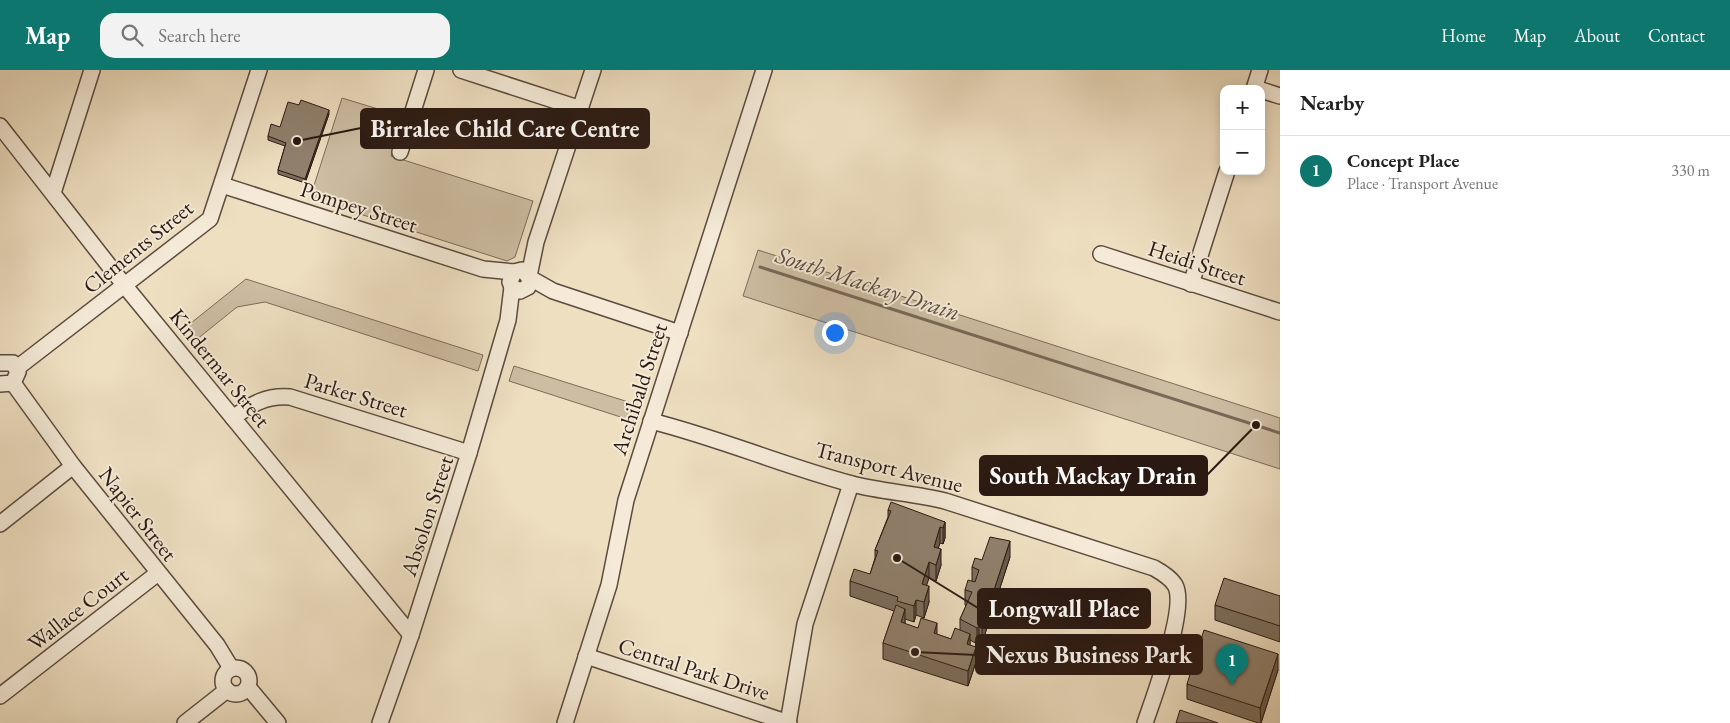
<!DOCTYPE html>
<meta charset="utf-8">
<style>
body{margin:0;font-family:"EB Garamond",serif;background:#f2f2f2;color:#222}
.controls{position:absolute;right:15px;top:15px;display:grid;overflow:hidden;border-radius:10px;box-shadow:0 2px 12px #0003}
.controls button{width:45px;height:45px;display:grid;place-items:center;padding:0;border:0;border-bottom:1px solid #e0e0e0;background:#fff;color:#222;font:25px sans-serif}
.you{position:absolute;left:834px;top:262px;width:18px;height:18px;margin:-12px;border:4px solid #fff;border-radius:50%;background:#1a73e8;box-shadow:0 0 0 8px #1a73e833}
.badge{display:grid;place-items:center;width:32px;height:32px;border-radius:50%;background:#0f766e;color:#fff;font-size:16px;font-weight:700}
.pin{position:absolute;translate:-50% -41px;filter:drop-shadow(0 1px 2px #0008)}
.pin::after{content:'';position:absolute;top:26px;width:18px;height:15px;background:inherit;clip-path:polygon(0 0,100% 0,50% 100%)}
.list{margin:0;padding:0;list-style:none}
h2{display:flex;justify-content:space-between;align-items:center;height:65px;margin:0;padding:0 20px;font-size:21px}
h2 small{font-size:16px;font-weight:400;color:#767676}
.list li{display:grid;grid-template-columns:32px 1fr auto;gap:15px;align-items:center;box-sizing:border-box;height:70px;padding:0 20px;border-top:1px solid #e0e0e0}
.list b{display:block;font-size:19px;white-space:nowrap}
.list p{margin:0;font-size:16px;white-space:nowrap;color:#767676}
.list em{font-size:16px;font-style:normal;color:#767676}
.icon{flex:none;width:28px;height:28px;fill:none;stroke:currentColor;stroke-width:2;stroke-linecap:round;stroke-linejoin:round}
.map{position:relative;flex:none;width:1280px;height:653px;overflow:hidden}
header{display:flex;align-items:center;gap:30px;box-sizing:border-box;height:70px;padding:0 25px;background:#0f766e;color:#fff}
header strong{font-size:24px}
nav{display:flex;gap:28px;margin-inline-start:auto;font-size:18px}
.search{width:350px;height:45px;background:#f2f2f2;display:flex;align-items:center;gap:12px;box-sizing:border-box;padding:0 18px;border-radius:15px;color:#767676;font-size:19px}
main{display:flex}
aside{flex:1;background:#fff}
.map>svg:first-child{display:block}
.green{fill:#cdbda3;stroke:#7c6b5a}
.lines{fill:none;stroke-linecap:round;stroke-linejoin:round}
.stream{stroke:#776858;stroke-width:3}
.minor-casing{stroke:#5b4a3e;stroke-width:18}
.minor{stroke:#f4ead7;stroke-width:15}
.wall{fill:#7c6e5e;stroke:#2a1912}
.shaded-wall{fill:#655a4c;stroke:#2a1912}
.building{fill:#90806d;stroke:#2a1912}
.labels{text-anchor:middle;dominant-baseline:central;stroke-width:4;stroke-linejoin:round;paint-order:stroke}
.street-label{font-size:22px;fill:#2a1912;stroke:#f4ead7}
.water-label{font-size:24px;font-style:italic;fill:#5e4d40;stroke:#f4ead7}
.leader{fill:none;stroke:#2a1912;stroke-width:2}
.callout-dot{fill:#2a1912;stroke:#f4ead7;stroke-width:2}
.callout{fill:#2a1912;stroke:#2a1912;stroke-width:2}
.callout-label{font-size:24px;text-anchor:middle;font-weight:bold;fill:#fff}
</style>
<header>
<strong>Map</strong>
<div class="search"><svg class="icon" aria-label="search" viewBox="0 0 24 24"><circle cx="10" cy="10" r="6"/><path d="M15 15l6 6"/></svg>Search here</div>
<nav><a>Home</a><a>Map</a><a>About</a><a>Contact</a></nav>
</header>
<main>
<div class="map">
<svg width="1280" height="653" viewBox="0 0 1280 653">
<rect width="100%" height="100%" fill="#eedfc1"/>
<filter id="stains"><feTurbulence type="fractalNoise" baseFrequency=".004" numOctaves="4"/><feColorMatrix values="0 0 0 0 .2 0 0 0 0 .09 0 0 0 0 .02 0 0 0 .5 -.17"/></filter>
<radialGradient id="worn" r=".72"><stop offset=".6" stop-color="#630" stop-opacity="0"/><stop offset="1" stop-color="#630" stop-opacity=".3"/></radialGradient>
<g class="green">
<polygon points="342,28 378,39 371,60 393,67 396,71 391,86 533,131 515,187 507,191 310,128"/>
<polygon points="758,180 1280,348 1280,399 743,226"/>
<polygon points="246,209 483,285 478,301 265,232 237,237 196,270 186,257"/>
<polygon points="514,296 638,335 633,351 509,311"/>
</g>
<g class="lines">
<polyline class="stream" points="760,197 1280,363"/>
<g class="minor-casing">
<g id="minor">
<polyline points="461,0 581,39"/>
<polyline points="1254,19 1260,0"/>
<polyline points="1261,20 1280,26"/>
<polyline points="376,52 406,61"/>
<polyline points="0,56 125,216 411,565"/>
<polyline points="400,82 426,0"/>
<polyline points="222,115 483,199 514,202"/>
<polyline points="53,123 92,0"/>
<polyline points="1101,184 1280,242"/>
<polyline points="529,206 536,172 593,0"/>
<polyline points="530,208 528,217 520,221 512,217 510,212 514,202 522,200 530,208 553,221 680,263"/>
<polyline points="1191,214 1227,101"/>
<polyline points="0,293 13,293 18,302 13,313 0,314"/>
<polyline points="17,298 210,149 259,0"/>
<polyline points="13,313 73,396 217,575 231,598"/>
<path d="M233 348C251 334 267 325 290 327L469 383"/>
<path d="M651 351C719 368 784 396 852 414 882 422 914 423 945 431L1154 498C1161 502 1170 507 1175 515 1188 537 1154 626 1145 653"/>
<polyline points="0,454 73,396"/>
<polyline points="586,586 789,653"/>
<circle cx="236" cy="611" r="13"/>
<polyline points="248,617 278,653"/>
<polyline points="0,626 158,503"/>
<polyline points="185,653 227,620"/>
<polyline points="380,653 411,565 469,383 508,250 512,217"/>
<polyline points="565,653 609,515 626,430 764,0"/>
<polyline points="788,653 805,554 851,414"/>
</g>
</g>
<use href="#minor" class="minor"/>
</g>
<g class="wall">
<polygon points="329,44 305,113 278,104 278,100 285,76 268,70 268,66"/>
<polygon points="888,440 945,452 945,468 943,474 940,473 938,478 941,495 936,511 929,508 926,515 929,532 924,548 916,545 914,552 905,549 905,554 951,569 960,560 960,549 966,536 965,535 965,520 972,511 972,497 982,490 1010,487 982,573 979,571 977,574 970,570 970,575 976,592 968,616 883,589 883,573 894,541 850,526 850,511 870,504 875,488 875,480 888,447"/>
<polygon points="1280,526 1280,572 1215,550 1215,535"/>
<polygon points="1278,600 1261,653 1258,653 1187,629 1187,614"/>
</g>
<g class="shaded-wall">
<polygon points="329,40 329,44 305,113 305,109"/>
<polygon points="945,452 945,468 943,474 943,458"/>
<polygon points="940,457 940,473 934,492 934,477"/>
<polygon points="1010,471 1010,487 982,573 982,557"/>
<polygon points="941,479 941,495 936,511 936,495"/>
<polygon points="929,492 929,508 922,530 922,514"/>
<polygon points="929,516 929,532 924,548 924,532"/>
<polygon points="916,530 916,545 914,552 914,536"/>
<polygon points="905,539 905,554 901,552"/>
<polygon points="937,553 937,568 934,563"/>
<polygon points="979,556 979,571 977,574 977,558"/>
<polygon points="970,564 970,579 967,574"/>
<polygon points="976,577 976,592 968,616 968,601"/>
<polygon points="1278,584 1278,600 1261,653 1260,638"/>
</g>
<g class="building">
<polygon points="301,30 329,40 305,109 278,100 286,73 268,66 271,54 280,57 288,32 299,35"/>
<polygon points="891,432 945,452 943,458 940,457 934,477 941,479 936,495 929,492 922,514 929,516 924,532 916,530 914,536 897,531 898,527 850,511 854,499 870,504 878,481 875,480 891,441 888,440"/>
<polygon points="990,467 1010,471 982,557 979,556 977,558 960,549 972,522 965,520 968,510 975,512 979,500 972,497 975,488 982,490"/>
<polygon points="1224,508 1280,526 1280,556 1215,535"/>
<polygon points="896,535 905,539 901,552 918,558 921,548 937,553 934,563 951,569 955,558 970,564 967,574 976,577 968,601 883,573"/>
<polygon points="1204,560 1278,584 1260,638 1187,614"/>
<polygon points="1180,640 1218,653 1176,653"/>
</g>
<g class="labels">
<g class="street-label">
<text transform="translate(359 137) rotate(18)">Pompey Street</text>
<text transform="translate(138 177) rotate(-39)">Clements Street</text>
<text transform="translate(1197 193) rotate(18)">Heidi Street</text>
<text transform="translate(220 298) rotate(51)">Kindermar Street</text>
<text transform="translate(639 319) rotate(-72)">Archibald Street</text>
<text transform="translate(356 325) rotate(17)">Parker Street</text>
<text transform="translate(889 397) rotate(14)">Transport Avenue</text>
<text transform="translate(138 444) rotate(52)">Napier Street</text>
<text transform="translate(427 446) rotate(-72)">Absolon Street</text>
<text transform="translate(78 539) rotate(-38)">Wallace Court</text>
<text transform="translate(694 599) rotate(18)">Central Park Drive</text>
</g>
<g class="water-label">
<text transform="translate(868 213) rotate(18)">South Mackay Drain</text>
</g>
</g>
<path class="leader" d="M297 71L361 58M1256 355L1207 405M897 488L978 538M915 582L976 585"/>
<g class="callout-dot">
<circle cx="297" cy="71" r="5"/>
<circle cx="1256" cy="355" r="5"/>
<circle cx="897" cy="488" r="5"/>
<circle cx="915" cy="582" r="5"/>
</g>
<g class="callout">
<rect x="361" y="39" width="288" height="39" rx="5"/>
<rect x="980" y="386" width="227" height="39" rx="5"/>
<rect x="978" y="519" width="172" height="39" rx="5"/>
<rect x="976" y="565" width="226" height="39" rx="5"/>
</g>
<g class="callout-label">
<text x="505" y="67">Birralee Child Care Centre</text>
<text x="1093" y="414">South Mackay Drain</text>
<text x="1064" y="547">Longwall Place</text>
<text x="1089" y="593">Nexus Business Park</text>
</g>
<rect width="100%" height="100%" filter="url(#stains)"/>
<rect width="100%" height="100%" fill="url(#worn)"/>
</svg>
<div class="controls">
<button>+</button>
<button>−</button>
</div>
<div class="you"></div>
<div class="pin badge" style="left:1232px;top:615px">1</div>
</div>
<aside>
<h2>Nearby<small></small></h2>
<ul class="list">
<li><span class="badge">1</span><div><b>Concept Place</b><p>Place · Transport Avenue</p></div><em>330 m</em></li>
</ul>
</aside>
</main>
